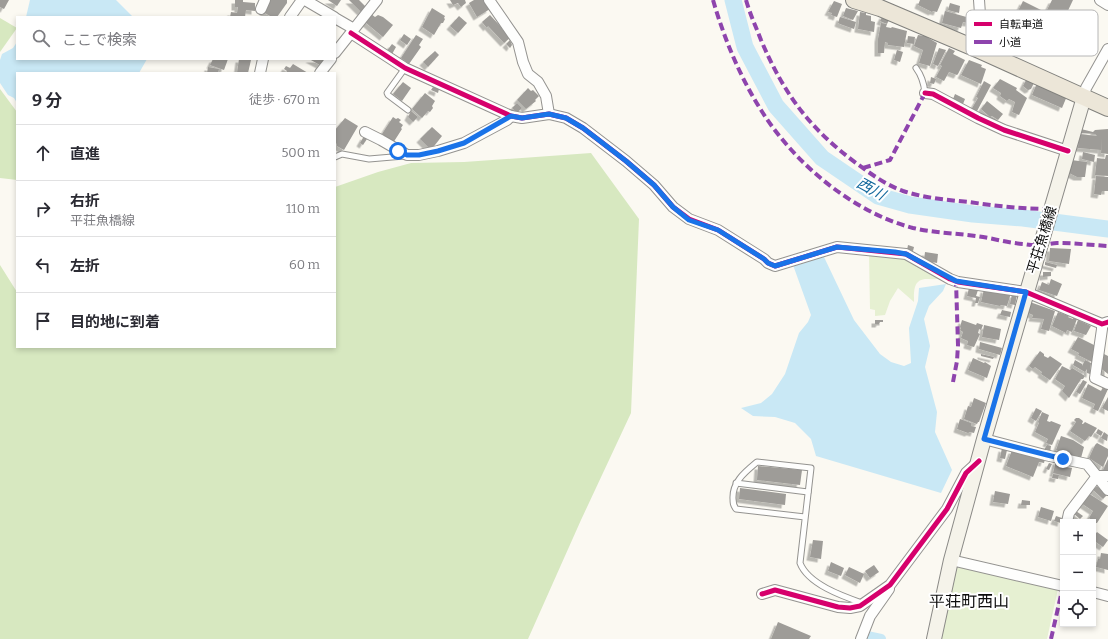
<!DOCTYPE html>
<html lang="ja">
<meta charset="utf-8">
<style>
body{margin:0;font-family:Bitter,"Noto Sans JP",serif;background:#f7f7f7;color:#2b2b33}
.controls{position:absolute;right:12px;bottom:12px;display:grid;overflow:hidden;border-radius:0px;box-shadow:0 2px 6px #0003}
.controls button{width:36px;height:36px;display:grid;place-items:center;padding:0;border:0;border-bottom:1px solid #e1e1e2;background:#fff;color:#2b2b33;font:20px sans-serif}
.stop{position:absolute;width:12px;height:12px;margin:-9px;border:3px solid #1a73e8;border-radius:50%;background:#fff}
.stop.end{background:#1a73e8;border-color:#fff;box-shadow:0 1px 4px #0008}
.list{margin:0;padding:0;list-style:none}
h2{display:flex;justify-content:space-between;align-items:center;height:52px;margin:0;padding:0 16px;font-size:17px}
h2 small{font-size:13px;font-weight:400;color:#7c7c81}
.list li{display:grid;grid-template-columns:26px 1fr auto;gap:12px;align-items:center;box-sizing:border-box;height:56px;padding:0 16px;border-top:1px solid #e1e1e2}
.list b{display:block;font-size:15px;white-space:nowrap}
.list p{margin:0;font-size:13px;white-space:nowrap;color:#7c7c81}
.list em{font-size:13px;font-style:normal;color:#7c7c81}
.icon{flex:none;width:22px;height:22px;fill:none;stroke:currentColor;stroke-width:2;stroke-linecap:round;stroke-linejoin:round}
.map{position:relative;flex:none;width:1108px;height:639px;overflow:hidden}
.search{position:absolute;background:#fff;box-shadow:0 2px 6px #0003;left:16px;top:16px;width:320px;height:44px;display:flex;align-items:center;gap:10px;box-sizing:border-box;padding:0 14px;border-radius:0px;color:#7c7c81;font-size:15px}
.panel{position:absolute;background:#fff;box-shadow:0 2px 6px #0003;left:16px;top:72px;width:320px;height:276px;border-radius:0px}
.map>svg:first-child{display:block}
.green{fill:#e6f0d2}
.forest{fill:#d7e8c0}
.water{fill:#c9e8f5}
.lines{fill:none;stroke-linecap:round;stroke-linejoin:round}
.canal{stroke:#c9e8f5;stroke-width:10}
.river{stroke:#c9e8f5;stroke-width:17}
.building{fill:#9e9c98;filter:url(#shadow)}
.service-casing{stroke:#949390;stroke-width:7}
.minor-casing{stroke:#949390;stroke-width:12}
.secondary-casing{stroke:#8b8a87;stroke-width:16}
.primary-casing{stroke:#81817d;stroke-width:18}
.service{stroke:#fefefd;stroke-width:5}
.minor{stroke:#fefefd;stroke-width:10}
.secondary{stroke:#f5f3ea;stroke-width:14}
.primary{stroke:#ece6d8;stroke-width:16}
.quiet{stroke:#8e44ad;stroke-width:4;stroke-dasharray:8 4;stroke-linecap:butt}
.cycleway-casing{stroke:#fff;stroke-width:8}
.cycleway{stroke:#d6006c;stroke-width:5}
.route{stroke:#1a73e8;stroke-width:5}
.labels{text-anchor:middle;dominant-baseline:central;stroke-width:4;stroke-linejoin:round;paint-order:stroke}
.street-label{font-size:14px;fill:#0d0d0d;stroke:#fff}
.water-label{font-size:15px;font-style:italic;fill:#176b9e;stroke:#fff}
.quarter-label{font-size:16px;fill:#0d0d0d;stroke:#fff}
.key{fill:#fff;stroke:#b6b6b6;stroke-width:1}
.key-label{font-size:11px;fill:#0d0d0d}
</style>
<div class="map">
<svg width="1108" height="639" viewBox="0 0 1108 639">
<defs>
<filter id="shadow"><feDropShadow dx="-3.5" dy="3.5" stdDeviation="0" flood-color="#0004"/></filter>
</defs>
<rect width="100%" height="100%" fill="#fbf9f2"/>
<g class="green">
<path d="M869 253 900 257 940 278C935 280 933 279 927 279 913 279 914 291 914 302L898 288 890 301 885 315 875 316V310L870 309Z"/>
<polygon points="954,565 1058,589 1047,639 939,639"/>
</g>
<g class="forest">
<polygon points="0,18 17,28 0,52"/>
<polygon points="0,89 17,112 17,180 0,178"/>
<polygon points="591,153 639,219 631,413 581,520 528,639 0,639 0,265 17,292 17,347 335,347 335,187 378,172 411,163 464,162"/>
</g>
<g class="water">
<polygon points="30,0 116,0 133,17 26,17"/>
<polygon points="17,42 17,59 147,59 139,73 17,73 17,103 14,98 8,95 0,83 0,60 2,54 13,48"/>
<polygon points="824,257 854,320 880,354 891,362 904,366 911,363 909,328 918,301 919,288 946,284 943,291 929,306 924,319 930,346 925,367 937,412 935,432 952,470 941,493 816,456 811,439 795,423 775,417 753,416 741,408 761,403 772,394 785,374 799,333 808,322 811,315 793,265"/>
</g>
<g class="lines">
<polyline class="canal" points="865,639 867,636 881,639"/>
<polyline class="river" points="733,0 745,47 776,106 822,158 878,196 910,205 973,214 1023,218 1108,229"/>
</g>
<g class="building">
<polygon points="0,0 9,0 4,9 0,7"/>
<polygon points="235,0 243,0 243,2 255,3 255,11 246,10 245,17 230,17 231,12 237,13 238,7 235,7"/>
<polygon points="270,0 287,0 287,3 277,17 272,17 263,12"/>
<polygon points="328,0 341,0 337,6"/>
<polygon points="349,0 359,0 366,7 361,12"/>
<polygon points="450,0 465,0 466,3 461,7 458,3 453,5"/>
<polygon points="474,0 484,0 490,9 477,17 469,3"/>
<polygon points="920,0 942,0 937,12 933,11 932,12 918,5"/>
<polygon points="1052,0 1073,0 1064,19 1047,10"/>
<polygon points="834,1 842,4 837,17 831,15 832,13 828,12"/>
<polygon points="1023,1 1043,11 1039,21 1018,11"/>
<polygon points="950,3 960,6 959,13 948,10"/>
<polygon points="432,8 445,16 444,18 445,19 443,23 441,23 434,35 422,27"/>
<polygon points="846,8 858,11 853,20 843,16"/>
<polygon points="945,11 970,18 969,23 963,22 961,28 942,23"/>
<polygon points="860,12 866,13 866,15 871,16 871,21 875,22 874,32 858,29"/>
<polygon points="371,14 375,17 378,15 383,17 393,25 383,37 365,22"/>
<polygon points="490,15 503,29 502,29 510,38 504,43 488,26 487,28 482,22"/>
<polygon points="883,15 890,18 887,24 880,21"/>
<polygon points="459,16 467,23 458,33 450,26"/>
<polygon points="840,17 856,22 854,29 840,24 838,23"/>
<polygon points="881,23 887,24 886,27 891,28 892,27 907,31 904,47 888,45 888,43 885,42 884,53 878,53 878,39"/>
<polygon points="404,34 411,39 407,45 400,40"/>
<polygon points="416,35 423,39 419,45 421,47 409,64 401,58"/>
<polygon points="918,35 925,36 937,43 930,66 919,63 923,50 914,46"/>
<polygon points="908,36 915,37 914,44 907,43"/>
<polygon points="510,40 512,45 510,48 506,44"/>
<polygon points="392,44 396,47 391,56 386,52"/>
<polygon points="939,48 946,50 938,66 933,64"/>
<polygon points="949,48 955,51 953,54 965,60 958,74 957,75 949,72 944,81 936,77 942,66 940,65"/>
<polygon points="897,50 903,52 900,62 894,60"/>
<polygon points="435,51 439,55 428,67 423,62"/>
<polygon points="213,59 228,59 224,70 210,65"/>
<polygon points="239,59 251,60 248,73 237,73"/>
<polygon points="309,59 325,59 320,65"/>
<polygon points="969,60 982,65 981,67 986,69 981,84 961,75"/>
<polygon points="293,64 308,73 286,73 287,71 284,69 286,66 290,68"/>
<polygon points="208,67 219,69 218,73 207,73"/>
<polygon points="931,77 936,79 934,84 930,83"/>
<polygon points="1027,78 1035,81 1031,89 1028,90 1023,86"/>
<polygon points="1000,79 1017,88 1016,90 1027,98 1019,115 1012,112 1015,102 1009,99 1007,101 1000,96 1001,93 993,88"/>
<polygon points="984,81 991,85 976,113 971,110 978,98 976,97"/>
<polygon points="403,82 411,88 402,101 393,94"/>
<polygon points="1037,83 1067,96 1062,108 1032,95"/>
<polygon points="433,87 439,89 438,93 431,90"/>
<polygon points="528,88 531,91 533,90 539,96 535,100 536,101 526,109 517,100"/>
<polygon points="425,93 435,101 432,106 433,108 430,112 428,111 422,118 412,109"/>
<polygon points="955,94 965,99 963,104 953,99"/>
<polygon points="987,101 1003,114 998,120 992,116 990,117 981,109"/>
<polygon points="517,103 522,108 517,113 512,108"/>
<polygon points="411,111 418,117 413,122 408,117"/>
<polygon points="393,117 396,119 398,118 401,120 399,122 403,125 401,128 402,129 393,143 385,138 386,137 382,134"/>
<polygon points="345,118 358,126 344,150 337,146 337,144 335,143 335,130"/>
<polygon points="432,127 442,136 431,150 420,139"/>
<polygon points="1081,129 1093,132 1095,130 1108,129 1108,154 1101,153 1102,138 1101,150 1078,148 1079,134 1097,136 1095,134 1079,133"/>
<polygon points="364,136 367,139 363,145 360,143"/>
<polygon points="1083,152 1095,155 1094,162 1082,159"/>
<polygon points="1106,155 1108,155 1108,176 1095,175 1097,158 1105,159"/>
<polygon points="1071,160 1087,162 1085,177 1077,177 1069,173"/>
<polygon points="1096,176 1108,177 1108,191 1102,191 1101,195 1094,194"/>
<polygon points="908,245 914,247 913,251 907,250"/>
<polygon points="1050,248 1071,249 1069,264 1049,261"/>
<polygon points="925,252 938,254 937,263 927,261 924,260"/>
<polygon points="1045,262 1057,265 1056,268 1045,265"/>
<polygon points="1043,272 1051,272 1051,276 1043,277"/>
<polygon points="1051,279 1062,284 1057,296 1039,290 1042,282 1049,285"/>
<polygon points="969,288 978,290 976,296 980,297 978,303 975,303 976,298 967,296"/>
<polygon points="984,289 997,292 999,294 1000,291 1011,293 1007,306 1001,305 1000,306 981,302"/>
<polygon points="1012,294 1017,295 1015,305 1010,304"/>
<polygon points="1030,302 1055,311 1049,331 1041,329 1044,319 1032,318 1033,315 1026,312"/>
<polygon points="1002,310 1011,312 1010,317 1000,315"/>
<polygon points="1058,312 1069,316 1068,317 1073,319 1073,318 1077,319 1072,332 1067,330 1066,333 1052,326"/>
<polygon points="875,320 883,320 883,322 880,322 879,324 875,324"/>
<polygon points="962,320 976,325 977,323 983,325 981,330 979,329 978,333 980,334 974,347 967,345 968,341 961,338 963,332 960,330 961,328 960,327"/>
<polygon points="1078,320 1091,326 1086,335 1074,331"/>
<polygon points="984,325 1001,329 999,340 982,337"/>
<polygon points="1078,337 1096,346 1092,362 1078,355 1079,353 1071,349"/>
<polygon points="980,342 1002,348 1000,355 979,349"/>
<polygon points="1040,351 1044,354 1044,356 1048,358 1050,356 1062,364 1050,380 1041,374 1042,372 1035,367 1033,369 1029,366"/>
<polygon points="1102,353 1108,356 1108,374 1099,367"/>
<polygon points="981,354 994,357 993,359 981,356"/>
<polygon points="973,358 984,363 985,362 991,366 987,378 968,370"/>
<polygon points="1075,360 1082,364 1082,366 1085,360 1091,363 1090,374 1087,373 1087,369 1085,372 1073,365"/>
<polygon points="1062,366 1070,370 1072,368 1085,376 1083,379 1081,379 1069,398 1062,391 1065,386 1055,379"/>
<polygon points="1083,380 1087,382 1080,394 1076,392"/>
<polygon points="1088,384 1101,391 1103,387 1108,389 1098,411 1093,409 1095,404 1082,398"/>
<polygon points="1108,397 1108,411 1102,408"/>
<polygon points="974,398 986,403 979,422 978,422 977,424 964,419 968,406 971,407"/>
<polygon points="1036,408 1042,411 1036,421 1031,418"/>
<polygon points="1042,412 1049,415 1047,421 1050,422 1051,421 1061,425 1052,445 1046,443 1048,439 1035,432 1039,423 1038,422"/>
<polygon points="1076,418 1079,418 1083,421 1082,424 1083,424 1085,422 1097,428 1091,437 1089,436 1085,441 1070,431 1076,422 1074,420"/>
<polygon points="960,419 971,423 971,426 976,427 974,433 970,432 968,433 957,429"/>
<polygon points="1098,429 1103,432 1101,436 1096,433"/>
<polygon points="1104,432 1108,435 1107,441 1101,438"/>
<polygon points="1061,436 1073,440 1084,447 1081,458 1079,457 1078,459 1056,450"/>
<polygon points="1097,443 1108,449 1108,456 1103,467 1089,458 1095,445"/>
<polygon points="1047,445 1051,446 1050,453 1044,450"/>
<polygon points="1002,448 1007,450 1005,459 1000,458"/>
<polygon points="1012,450 1045,459 1044,463 1039,462 1033,477 1006,466"/>
<polygon points="1108,459 1108,473 1103,470"/>
<polygon points="1056,461 1067,464 1066,467 1072,468 1070,477 1053,473"/>
<polygon points="1049,463 1052,464 1049,470 1046,469"/>
<polygon points="758,466 802,470 800,485 757,480"/>
<polygon points="1053,474 1059,475 1058,479 1052,478"/>
<polygon points="1097,486 1107,495 1103,499 1093,490"/>
<polygon points="740,488 786,494 785,505 739,499"/>
<polygon points="995,491 1010,494 1008,504 993,502"/>
<polygon points="1088,493 1108,506 1097,523 1095,523 1089,518 1093,511 1081,503"/>
<polygon points="1022,500 1030,501 1030,505 1021,505"/>
<polygon points="1041,507 1054,511 1051,521 1038,517"/>
<polygon points="1076,511 1083,516 1080,519 1074,514"/>
<polygon points="1056,516 1062,518 1061,523 1054,521"/>
<polygon points="1097,532 1108,540 1103,547 1093,540 1093,537"/>
<polygon points="813,540 823,541 821,559 810,557"/>
<polygon points="1101,553 1108,554 1108,570 1096,567 1098,559 1100,559"/>
<polygon points="831,562 844,568 841,576 828,571"/>
<polygon points="874,565 879,572 870,578 865,571"/>
<polygon points="849,567 864,574 860,583 845,575"/>
<polygon points="778,622 811,636 809,639 771,639"/>
</g>
<g class="lines">
<g class="service-casing">
<g id="service">
<polyline points="405,68 387,93 388,95 408,110"/>
<path d="M916 68C922 76 924 83 925 93"/>
<polyline points="335,157 342,154 369,159 404,156"/>
<polyline points="736,483 808,492"/>
<path d="M805 517 736 509C733 505 733 503 733 499 732 482 745 472 757 462L811 468 800 563C808 584 842 596 862 603"/>
</g>
</g>
<g class="minor-casing">
<g id="minor">
<polyline points="305,0 334,17"/>
<polyline points="489,0 518,42 523,62 528,74 538,82 546,96 549,114"/>
<polyline points="979,0 982,42 979,50"/>
<polyline points="1100,0 1108,5"/>
<polyline points="261,9 265,0"/>
<polyline points="290,17 302,0"/>
<polyline points="335,18 354,29"/>
<polyline points="351,33 405,68 511,116 522,118 549,114 566,118 583,128 626,161 654,185 673,207 689,219 718,230 764,259 768,263 775,266 837,247 906,254 950,279 958,282 1026,292 1102,324 1108,322"/>
<polyline points="335,53 377,0"/>
<polyline points="260,73 263,59"/>
<polyline points="320,73 331,59"/>
<polyline points="925,93 933,94 978,118 1004,130 1068,151"/>
<polyline points="1084,97 1086,88 1108,49"/>
<polyline points="365,132 381,140 407,155 419,155 438,151 464,143 507,120 511,116"/>
<polyline points="1102,324 1102,329 1095,378 1108,384"/>
<polyline points="984,439 1045,455 1087,464 1108,490"/>
<polyline points="1067,522 1069,513 1097,476 1108,476"/>
<polyline points="951,560 1063,586"/>
<polyline points="1093,592 1108,596"/>
<polyline points="762,594 775,590 838,607 850,608 860,606 890,585 947,509 966,473 978,462"/>
<polyline points="861,639 870,616 889,589"/>
</g>
</g>
<g class="secondary-casing">
<polyline id="secondary" points="934,639 951,560 984,439 1084,97"/>
</g>
<g class="primary-casing">
<polyline id="primary" points="854,0 880,8 979,50 1108,108"/>
</g>
<use href="#service" class="service"/>
<use href="#minor" class="minor"/>
<use href="#secondary" class="secondary"/>
<use href="#primary" class="primary"/>
<g class="quiet">
<path d="M713 0C724 38 740 77 761 110 794 163 852 212 913 228 934 233 955 233 976 236 992 238 1008 243 1024 244 1030 245 1036 246 1042 245 1047 245 1052 243 1057 243 1074 243 1091 245 1108 246"/>
<path d="M746 0C750 14 756 27 761 40 784 94 809 128 856 163 871 174 886 185 903 191 925 198 947 200 969 202 996 206 1023 209 1051 209"/>
<polyline points="863,168 890,160 925,93"/>
<polyline points="953,382 957,361 958,345 956,281"/>
<polyline points="1051,639 1063,586"/>
</g>
<g class="cycleway-casing">
<g id="cycleway">
<polyline points="351,33 405,68 511,116 522,118 549,114 566,118 583,128 626,161 654,185 673,207 689,219 718,230 764,259 768,263 775,266 837,247 906,254 950,279 958,282 1026,292 1102,324 1108,322"/>
<polyline points="925,93 933,94 978,118 1004,130 1068,151"/>
<polyline points="762,594 775,590 838,607 850,608 860,606 890,585 947,509 966,473 979,461"/>
</g>
</g>
<use href="#cycleway" class="cycleway"/>
</g>
<g class="lines">
<polyline class="route" points="398,151 407,155 419,155 438,151 464,143 511,116 522,118 549,114 566,118 583,128 626,161 654,185 673,207 689,220 718,230 764,259 768,263 775,266 837,247 895,252 906,254 956,281 1026,292 984,439 1063,459"/>
</g>
<g class="labels">
<g class="street-label">
<text transform="translate(1042 240) rotate(-73)">平荘魚橋線</text>
</g>
<g class="water-label">
<text transform="translate(871 189) rotate(29)">西川</text>
</g>
<g class="quarter-label">
<text x="969" y="601">平荘町西山</text>
</g>
</g>
<rect x="966" y="10" width="132" height="46" rx="6" class="key"/>
<rect x="974" y="22" width="18" height="4" fill="#d6006c"/>
<rect x="974" y="40" width="18" height="4" fill="#8e44ad"/>
<g class="key-label">
<text x="999" y="28">自転車道</text>
<text x="999" y="46">小道</text>
</g>
</svg>
<div class="controls">
<button>+</button>
<button>−</button>
<button><svg class="icon" aria-label="locate" viewBox="0 0 24 24"><circle cx="12" cy="12" r="6"/><path d="M12 2v4M12 18v4M2 12h4M18 12h4"/></svg></button>
</div>
<div class="stop" style="left:398px;top:151px"></div>
<div class="stop end" style="left:1063px;top:459px"></div>
<div class="search"><svg class="icon" aria-label="search" viewBox="0 0 24 24"><circle cx="10" cy="10" r="6"/><path d="M15 15l6 6"/></svg>ここで検索</div>
<section class="panel">
<h2>9 分<small>徒歩 · 670 m</small></h2>
<ul class="list">
<li><svg class="icon" aria-label="ahead" viewBox="0 0 24 24"><path d="M12 20V5M6 11l6-6 6 6"/></svg><div><b>直進</b></div><em>500 m</em></li>
<li><svg class="icon" aria-label="right" viewBox="0 0 24 24"><path d="M7 20v-9h11M14 6l5 5-5 5"/></svg><div><b>右折</b><p>平荘魚橋線</p></div><em>110 m</em></li>
<li><svg class="icon" aria-label="left" viewBox="0 0 24 24"><path d="M17 20v-9H6M10 6l-5 5 5 5"/></svg><div><b>左折</b></div><em>60 m</em></li>
<li><svg class="icon" aria-label="arrive" viewBox="0 0 24 24"><path d="M6 21V4h12l-3 4 3 4H6"/></svg><div><b>目的地に到着</b></div></li>
</ul>
</section>
</div>
